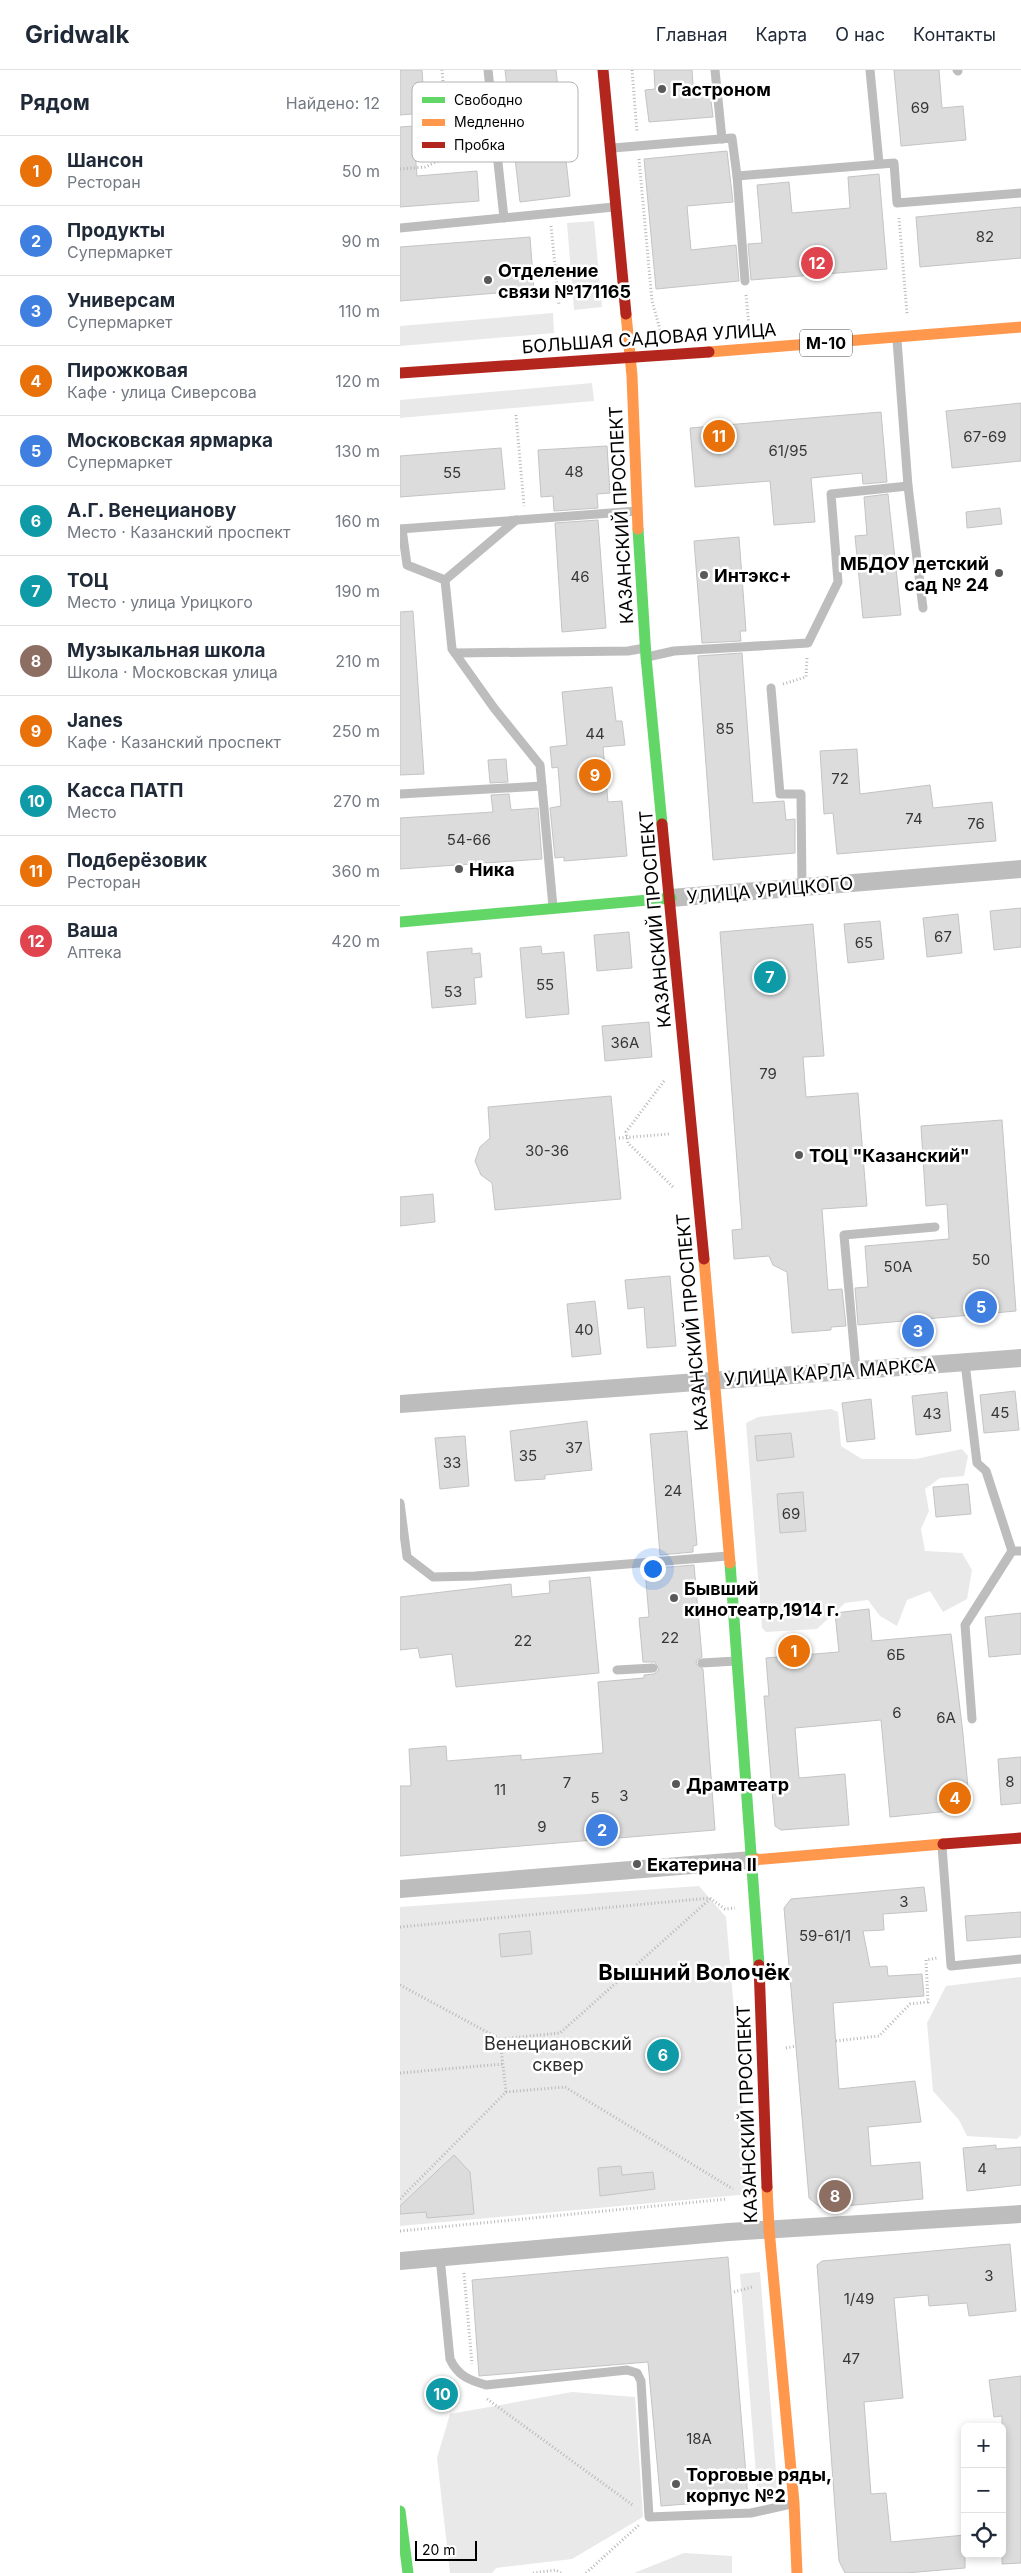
<!DOCTYPE html>
<html lang="ru">
<meta charset="utf-8">
<style>
body{margin:0;font-family:Inter,sans-serif;background:#f2f2f3;color:#1f2937}
.controls{position:absolute;right:15px;bottom:15px;display:grid;overflow:hidden;border-radius:8px;box-shadow:0 2px 8px #0003}
.controls button{width:45px;height:45px;display:grid;place-items:center;padding:0;border:0;border-bottom:1px solid #e0e1e3;background:#fff;color:#1f2937;font:25px sans-serif}
.scale{position:absolute;left:15px;bottom:12px;width:62px;box-sizing:border-box;padding-left:5px;border:2px solid #000;border-top:0;font-size:14px;line-height:18px;white-space:nowrap;color:#000;-webkit-text-stroke:4px #fff;paint-order:stroke}
.you{position:absolute;left:252px;top:1498px;width:18px;height:18px;margin:-12px;border:4px solid #fff;border-radius:50%;background:#1a73e8;box-shadow:0 0 0 8px #1a73e833}
.badge{display:grid;place-items:center;width:32px;height:32px;border-radius:50%;background:#595959;color:#fff;font-size:16px;font-weight:700}
.pin{position:absolute;translate:-50% -50%;border:2px solid #fff;box-shadow:0 1px 5px #0006}
.list{margin:0;padding:0;list-style:none}
h2{display:flex;justify-content:space-between;align-items:center;height:65px;margin:0;padding:0 20px;font-size:21px}
h2 small{font-size:16px;font-weight:400;color:#747a83}
.list li{display:grid;grid-template-columns:32px 1fr auto;gap:15px;align-items:center;box-sizing:border-box;height:70px;padding:0 20px;border-top:1px solid #e0e1e3}
.list b{display:block;font-size:19px;white-space:nowrap}
.list p{margin:0;font-size:16px;white-space:nowrap;color:#747a83}
.list em{font-size:16px;font-style:normal;color:#747a83}
.icon{flex:none;width:28px;height:28px;fill:none;stroke:currentColor;stroke-width:2;stroke-linecap:round;stroke-linejoin:round}
.map{position:relative;flex:none;width:621px;height:2503px;overflow:hidden}
header{display:flex;align-items:center;gap:30px;box-sizing:border-box;height:70px;padding:0 25px;background:#fff;border-bottom:1px solid #e0e1e3}
header strong{font-size:24px}
nav{display:flex;gap:28px;margin-inline-start:auto;font-size:18px}
main{display:flex}
aside{flex:1;background:#fff}
.map>svg:first-child{display:block}
.green{fill:#e9e9e9}
.building{fill:#dcdcdc;stroke:#c4c4c4}
.lines{fill:none;stroke-linecap:round;stroke-linejoin:round}
.path{stroke:#b8b8b8;stroke-width:3;stroke-dasharray:1 2.5;stroke-linecap:butt}
.lane{stroke:#bdbdbd;stroke-width:9}
.street{stroke:#bdbdbd;stroke-width:18}
.fast{stroke:#63d668;stroke-width:11}
.slow{stroke:#ff974d;stroke-width:11}
.jam{stroke:#b3261e;stroke-width:11}
.poi-dot{fill:#595959;stroke:#fff;stroke-width:2}
.labels{text-anchor:middle;dominant-baseline:central;stroke-width:5;stroke-linejoin:round;paint-order:stroke}
.number-label{font-size:15px;fill:#373737}
.shield{fill:#fff;stroke:#4c4c4c;stroke-width:1}
.shield-label{font-size:16px;font-weight:bold;fill:#000}
.poi-label{font-size:18px;font-weight:bold;fill:#000;stroke:#fff;text-anchor:start}
.street-label{font-size:18px;fill:#000;stroke:#fff}
.park-label{font-size:18px;fill:#2e2e2e;stroke:#fff}
.district-label{font-size:22px;font-weight:bold;fill:#000;stroke:#fff}
.key{fill:#fff;stroke:#b2b2b2;stroke-width:1}
.key-label{font-size:14px;fill:#000}
</style>
<header>
<strong>Gridwalk</strong>
<nav><a>Главная</a><a>Карта</a><a>О нас</a><a>Контакты</a></nav>
</header>
<main>
<aside>
<h2>Рядом<small>Найдено: 12</small></h2>
<ul class="list">
<li><span class="badge" style="background:#e8710a">1</span><div><b>Шансон</b><p>Ресторан</p></div><em>50 m</em></li>
<li><span class="badge" style="background:#3f7fe0">2</span><div><b>Продукты</b><p>Супермаркет</p></div><em>90 m</em></li>
<li><span class="badge" style="background:#3f7fe0">3</span><div><b>Универсам</b><p>Супермаркет</p></div><em>110 m</em></li>
<li><span class="badge" style="background:#e8710a">4</span><div><b>Пирожковая</b><p>Кафе · улица Сиверсова</p></div><em>120 m</em></li>
<li><span class="badge" style="background:#3f7fe0">5</span><div><b>Московская ярмарка</b><p>Супермаркет</p></div><em>130 m</em></li>
<li><span class="badge" style="background:#0f9aa8">6</span><div><b>А.Г. Венецианову</b><p>Место · Казанский проспект</p></div><em>160 m</em></li>
<li><span class="badge" style="background:#0f9aa8">7</span><div><b>ТОЦ</b><p>Место · улица Урицкого</p></div><em>190 m</em></li>
<li><span class="badge" style="background:#8d6e63">8</span><div><b>Музыкальная школа</b><p>Школа · Московская улица</p></div><em>210 m</em></li>
<li><span class="badge" style="background:#e8710a">9</span><div><b>Janes</b><p>Кафе · Казанский проспект</p></div><em>250 m</em></li>
<li><span class="badge" style="background:#0f9aa8">10</span><div><b>Касса ПАТП</b><p>Место</p></div><em>270 m</em></li>
<li><span class="badge" style="background:#e8710a">11</span><div><b>Подберёзовик</b><p>Ресторан</p></div><em>360 m</em></li>
<li><span class="badge" style="background:#e0444e">12</span><div><b>Ваша</b><p>Аптека</p></div><em>420 m</em></li>
</ul>
</aside>
<div class="map">
<svg width="621" height="2503" viewBox="0 0 621 2503">
<rect width="100%" height="100%" fill="#fff"/>
<g class="green">
<polygon points="194,151 202,237 174,240 167,153"/>
<polygon points="153,243 154,263 0,276 0,256"/>
<polygon points="192,313 194,331 0,348 0,330"/>
<polygon points="431,1339 438,1342 441,1376 462,1389 516,1389 562,1379 568,1386 564,1406 540,1408 525,1419 529,1441 521,1459 525,1481 562,1483 572,1500 567,1529 543,1542 530,1521 507,1530 497,1556 480,1546 468,1530 445,1533 417,1559 366,1562 362,1558 346,1353 358,1347"/>
<polygon points="299,1816 326,1847 350,2124 0,2156 0,1837"/>
<polygon points="621,1907 621,2065 617,2069 567,2066 559,2050 533,2021 527,1953 546,1916"/>
<polygon points="360,2202 378,2426 358,2428 340,2204"/>
<polygon points="172,2322 235,2327 243,2447 172,2489 96,2498 92,2503 50,2503 37,2388 50,2344"/>
<polygon points="284,2483 332,2486 332,2503 234,2503"/>
</g>
<g class="building">
<polygon points="0,0 22,0 25,43 0,45"/>
<polygon points="105,0 156,0 170,126 120,132"/>
<polygon points="254,0 292,0 293,15 309,14 313,47 249,52 245,20 255,19"/>
<polygon points="494,0 539,0 542,38 563,36 566,70 501,76"/>
<polygon points="13,56 17,106 77,101 79,131 0,137 0,57"/>
<polygon points="327,81 333,132 287,136 291,180 336,175 339,211 256,219 244,89"/>
<polygon points="479,104 487,199 351,210 348,174 362,173 357,115 389,112 392,143 450,138 448,107"/>
<polygon points="621,137 621,188 520,197 516,147"/>
<polygon points="130,167 134,220 0,231 0,177"/>
<polygon points="621,333 621,391 552,398 546,341"/>
<polygon points="481,342 487,412 463,414 462,403 411,408 415,452 374,455 370,411 295,417 290,358"/>
<polygon points="207,376 210,423 197,424 198,438 154,441 153,426 141,427 138,380"/>
<polygon points="101,378 105,419 0,427 0,386"/>
<polygon points="488,424 501,545 463,548 455,466 467,465 464,427"/>
<polygon points="600,438 602,454 567,458 566,442"/>
<polygon points="198,450 206,558 162,562 155,453"/>
<polygon points="339,467 346,561 340,561 341,571 302,573 294,471"/>
<polygon points="13,541 24,704 0,705 0,542"/>
<polygon points="342,583 353,733 384,731 386,750 395,749 395,783 313,790 298,586"/>
<polygon points="212,617 216,651 222,651 225,675 203,677 208,732 222,731 227,786 164,791 164,787 155,788 150,738 161,736 158,697 152,698 150,677 167,675 162,622"/>
<polygon points="457,679 460,724 530,715 533,738 592,732 596,771 437,784 433,743 424,744 420,681"/>
<polygon points="106,689 108,712 90,713 88,690"/>
<polygon points="109,724 111,740 138,738 142,789 0,799 0,748 93,742 91,725"/>
<polygon points="621,838 621,877 594,880 590,841"/>
<polygon points="558,844 562,883 527,887 523,848"/>
<polygon points="480,851 484,889 448,893 444,854"/>
<polygon points="413,854 424,986 403,987 406,1027 458,1023 467,1136 422,1139 428,1220 442,1219 446,1256 431,1257 431,1260 392,1263 387,1202 373,1195 369,1186 334,1189 332,1160 342,1159 320,862"/>
<polygon points="229,862 232,898 197,901 194,865"/>
<polygon points="141,876 142,884 164,882 169,944 126,948 120,878"/>
<polygon points="72,878 72,884 80,883 82,907 74,908 76,934 32,938 27,882"/>
<polygon points="249,952 252,987 205,991 202,956"/>
<polygon points="211,1026 221,1129 95,1140 92,1113 81,1105 75,1091 80,1077 90,1068 88,1037"/>
<polygon points="602,1050 616,1241 458,1255 455,1218 468,1217 465,1176 549,1169 547,1134 526,1136 521,1056"/>
<polygon points="33,1124 35,1152 0,1156 0,1127"/>
<polygon points="270,1206 276,1276 247,1278 244,1237 228,1239 225,1210"/>
<polygon points="195,1231 201,1284 172,1287 167,1234"/>
<polygon points="615,1321 619,1360 584,1363 580,1325"/>
<polygon points="547,1322 551,1361 516,1365 512,1326"/>
<polygon points="471,1329 475,1369 447,1372 442,1333"/>
<polygon points="187,1351 192,1400 145,1405 145,1409 115,1411 110,1361"/>
<polygon points="287,1361 297,1475 293,1476 293,1482 260,1485 250,1364"/>
<polygon points="391,1363 394,1387 357,1391 355,1366"/>
<polygon points="65,1366 69,1416 40,1419 35,1368"/>
<polygon points="568,1414 571,1444 536,1447 533,1417"/>
<polygon points="403,1422 406,1461 380,1463 377,1424"/>
<polygon points="294,1495 302,1587 297,1590 296,1594 303,1599 315,1760 0,1786 0,1716 11,1716 9,1679 46,1676 47,1691 121,1685 121,1690 203,1683 198,1612 244,1608 244,1605 254,1604 259,1600 255,1592 243,1592 239,1548 249,1547 245,1499"/>
<polygon points="190,1507 199,1603 56,1617 52,1584 20,1588 18,1578 0,1580 0,1527 111,1514 112,1527 150,1523 149,1511"/>
<polygon points="469,1539 472,1571 551,1564 563,1664 570,1739 490,1747 481,1650 395,1658 399,1708 445,1704 449,1755 381,1760 375,1756 364,1626 369,1626 366,1588 439,1582 435,1543"/>
<polygon points="621,1543 621,1584 589,1587 585,1547"/>
<polygon points="621,1687 621,1733 601,1735 598,1689"/>
<polygon points="524,1817 527,1841 483,1844 484,1860 463,1861 470,1897 487,1896 488,1906 522,1904 524,1926 433,1933 439,2019 515,2011 521,2052 468,2057 471,2096 520,2092 523,2129 421,2138 409,2128 384,1838 391,1829"/>
<polygon points="621,1842 621,1867 567,1871 565,1846"/>
<polygon points="130,1861 132,1884 101,1887 99,1864"/>
<polygon points="596,2075 596,2079 621,2077 621,2115 567,2121 563,2078"/>
<polygon points="54,2085 70,2102 74,2144 27,2148 26,2142 0,2144 0,2136"/>
<polygon points="221,2096 222,2105 253,2102 255,2119 200,2126 198,2098"/>
<polygon points="610,2174 616,2241 569,2246 567,2233 529,2236 528,2225 494,2228 503,2328 464,2332 471,2424 486,2423 491,2472 565,2465 565,2498 506,2503 445,2503 439,2491 417,2195 422,2191"/>
<polygon points="328,2187 348,2429 261,2436 248,2292 79,2306 72,2210"/>
<polygon points="621,2306 621,2493 602,2494 602,2346 594,2347 589,2310"/>
<polygon points="51,2314 53,2331 33,2333 32,2316"/>
</g>
<g class="lines">
<g class="path">
<polyline points="232,0 237,62"/>
<polyline points="239,89 252,231 261,263"/>
<polyline points="0,99 25,97 38,91 48,76 42,0"/>
<polyline points="499,148 507,244"/>
<polyline points="151,156 159,235"/>
<polyline points="346,225 349,256"/>
<polyline points="116,345 124,436"/>
<polyline points="383,614 406,607 407,587"/>
<polyline points="264,1011 226,1062 228,1073 274,1118"/>
<polyline points="219,1068 269,1064"/>
<polyline points="0,1857 310,1828 325,1839 335,1838"/>
<polyline points="0,1915 100,1969 160,1963 310,1829"/>
<polyline points="100,1969 106,2022"/>
<polyline points="436,1971 479,1966 510,1934 528,1932 526,1890 537,1888"/>
<polyline points="386,1978 396,1976"/>
<polyline points="0,2003 103,1994"/>
<polyline points="0,2129 106,2022 165,2017 333,2119"/>
<polyline points="0,2161 327,2129"/>
<polyline points="64,2203 72,2294"/>
<polyline points="334,2222 352,2217"/>
<polyline points="87,2329 234,2436"/>
<polyline points="133,2503 156,2500 161,2503"/>
<polyline points="186,2503 239,2455"/>
</g>
<g class="lane">
<polyline points="88,0 104,148"/>
<polyline points="315,0 322,69"/>
<polyline points="470,0 479,93"/>
<polyline points="557,0 558,1"/>
<polyline points="213,78 332,68 337,106 494,93 497,133 621,123"/>
<polyline points="337,106 345,211"/>
<polyline points="0,158 214,137"/>
<polyline points="508,416 523,538"/>
<polyline points="116,450 45,510 52,579 94,638 140,695 153,837"/>
<polyline points="0,459 237,441"/>
<polyline points="2,459 7,495 45,510"/>
<polyline points="55,583 228,581 245,578"/>
<polyline points="247,587 274,581 408,573 438,512 431,424 508,416 497,270"/>
<polyline points="371,618 380,724 401,724 402,818"/>
<polyline points="0,724 142,716"/>
<polyline points="565,1293 577,1393 586,1401 612,1481 621,1481"/>
<polyline points="456,1300 444,1165 535,1157"/>
<polyline points="0,1433 7,1487 33,1507 75,1506 328,1486"/>
<polyline points="302,1593 336,1591"/>
<polyline points="217,1600 253,1598"/>
<polyline points="572,1649 565,1555 612,1481"/>
<polyline points="542,1776 551,1896 621,1889"/>
<path d="M40 2187 50 2289C58 2306 69 2310 86 2315L227 2300 237 2303 241 2311 249 2447 351 2443 391 2434"/>
</g>
<g class="street">
<polyline points="271,828 621,799"/>
<polyline points="0,1334 621,1288"/>
<polyline points="0,1819 352,1790"/>
<polyline points="0,2191 329,2162 621,2144"/>
</g>
<g class="fast">
<polyline points="238,459 246,587 262,754"/>
<polyline points="0,852 271,828"/>
<polyline points="330,1493 359,1895"/>
<polyline points="0,2441 8,2503"/>
</g>
<g class="slow">
<polyline points="226,244 232,306 238,459"/>
<polyline points="309,282 621,257"/>
<polyline points="304,1189 330,1493"/>
<polyline points="352,1790 543,1774"/>
<polyline points="367,2117 369,2159 394,2433 397,2503"/>
</g>
<g class="jam">
<polyline points="203,0 226,244"/>
<polyline points="0,303 309,282"/>
<polyline points="262,754 304,1189"/>
<polyline points="543,1774 621,1768"/>
<polyline points="359,1895 367,2117"/>
</g>
</g>
<g class="poi-dot">
<circle cx="262" cy="19" r="5"/>
<circle cx="88" cy="210" r="5"/>
<circle cx="599" cy="503" r="5"/>
<circle cx="304" cy="505" r="5"/>
<circle cx="59" cy="799" r="5"/>
<circle cx="399" cy="1085" r="5"/>
<circle cx="274" cy="1528" r="5"/>
<circle cx="276" cy="1714" r="5"/>
<circle cx="237" cy="1794" r="5"/>
<circle cx="276" cy="2414" r="5"/>
</g>
<g class="labels">
<g class="number-label">
<text x="520" y="37">69</text>
<text x="585" y="166">82</text>
<text x="585" y="366">67-69</text>
<text x="388" y="380">61/95</text>
<text x="174" y="401">48</text>
<text x="52" y="402">55</text>
<text x="180" y="506">46</text>
<text x="325" y="658">85</text>
<text x="195" y="663">44</text>
<text x="440" y="708">72</text>
<text x="514" y="748">74</text>
<text x="576" y="753">76</text>
<text x="69" y="769">54-66</text>
<text x="543" y="866">67</text>
<text x="464" y="872">65</text>
<text x="145" y="914">55</text>
<text x="53" y="921">53</text>
<text x="225" y="972">36А</text>
<text x="368" y="1003">79</text>
<text x="147" y="1080">30-36</text>
<text x="581" y="1189">50</text>
<text x="498" y="1196">50А</text>
<text x="184" y="1259">40</text>
<text x="600" y="1342">45</text>
<text x="532" y="1343">43</text>
<text x="174" y="1377">37</text>
<text x="128" y="1385">35</text>
<text x="52" y="1392">33</text>
<text x="273" y="1420">24</text>
<text x="391" y="1443">69</text>
<text x="270" y="1567">22</text>
<text x="123" y="1570">22</text>
<text x="496" y="1584">6Б</text>
<text x="497" y="1642">6</text>
<text x="546" y="1647">6А</text>
<text x="610" y="1711">8</text>
<text x="167" y="1712">7</text>
<text x="100" y="1719">11</text>
<text x="224" y="1725">3</text>
<text x="195" y="1727">5</text>
<text x="142" y="1756">9</text>
<text x="504" y="1831">3</text>
<text x="425" y="1865">59-61/1</text>
<text x="582" y="2098">4</text>
<text x="589" y="2205">3</text>
<text x="459" y="2228">1/49</text>
<text x="451" y="2288">47</text>
<text x="299" y="2368">18А</text>
</g>
<rect class="shield" x="400" y="259.5" width="52" height="27" rx="4"/>
<g class="shield-label">
<text x="426" y="273">М-10</text>
</g>
<g class="poi-label">
<text x="272" y="19">Гастроном</text>
<text x="98" y="200">Отделение<tspan x="98" dy="21">связи №171165</tspan></text>
<text x="589" y="493" text-anchor="end">МБДОУ детский<tspan x="589" dy="21">сад № 24</tspan></text>
<text x="314" y="505">Интэкс+</text>
<text x="69" y="799">Ника</text>
<text x="409" y="1085">ТОЦ "Казанский"</text>
<text x="284" y="1518">Бывший<tspan x="284" dy="21">кинотеатр,1914 г.</tspan></text>
<text x="286" y="1714">Драмтеатр</text>
<text x="247" y="1794">Екатерина II</text>
<text x="286" y="2404">Торговые ряды,<tspan x="286" dy="21">корпус №2</tspan></text>
</g>
<g class="street-label">
<text transform="translate(249 268) rotate(-4)">БОЛЬШАЯ САДОВАЯ УЛИЦА</text>
<text transform="translate(221 445) rotate(-93)">КАЗАНСКИЙ ПРОСПЕКТ</text>
<text transform="translate(370 820) rotate(-5)">УЛИЦА УРИЦКОГО</text>
<text transform="translate(255 849) rotate(-95)">КАЗАНСКИЙ ПРОСПЕКТ</text>
<text transform="translate(292 1252) rotate(-95)">КАЗАНСКИЙ ПРОСПЕКТ</text>
<text transform="translate(430 1302) rotate(-4)">УЛИЦА КАРЛА МАРКСА</text>
<text transform="translate(347 2044) rotate(-92)">КАЗАНСКИЙ ПРОСПЕКТ</text>
</g>
<g class="park-label">
<text x="158" y="1973">Венециановский<tspan x="158" dy="21">сквер</tspan></text>
</g>
<g class="district-label">
<text x="294" y="1902">Вышний Волочёк</text>
</g>
</g>
<rect x="12" y="12" width="166" height="80" rx="8" class="key"/>
<rect x="22" y="27" width="23" height="6" fill="#63d668"/>
<rect x="22" y="49" width="23" height="7" fill="#ff974d"/>
<rect x="22" y="72" width="23" height="6" fill="#b3261e"/>
<g class="key-label">
<text x="54" y="35">Свободно</text>
<text x="54" y="57">Медленно</text>
<text x="54" y="80">Пробка</text>
</g>
</svg>
<div class="controls">
<button>+</button>
<button>−</button>
<button><svg class="icon" aria-label="locate" viewBox="0 0 24 24"><circle cx="12" cy="12" r="6"/><path d="M12 2v4M12 18v4M2 12h4M18 12h4"/></svg></button>
</div>
<div class="scale">20 m</div>
<div class="you"></div>
<div class="pin badge" style="left:394px;top:1581px;background:#e8710a">1</div>
<div class="pin badge" style="left:202px;top:1760px;background:#3f7fe0">2</div>
<div class="pin badge" style="left:518px;top:1261px;background:#3f7fe0">3</div>
<div class="pin badge" style="left:555px;top:1728px;background:#e8710a">4</div>
<div class="pin badge" style="left:581px;top:1237px;background:#3f7fe0">5</div>
<div class="pin badge" style="left:263px;top:1985px;background:#0f9aa8">6</div>
<div class="pin badge" style="left:370px;top:907px;background:#0f9aa8">7</div>
<div class="pin badge" style="left:435px;top:2126px;background:#8d6e63">8</div>
<div class="pin badge" style="left:195px;top:705px;background:#e8710a">9</div>
<div class="pin badge" style="left:42px;top:2324px;background:#0f9aa8">10</div>
<div class="pin badge" style="left:319px;top:366px;background:#e8710a">11</div>
<div class="pin badge" style="left:417px;top:193px;background:#e0444e">12</div>
</div>
</main>
